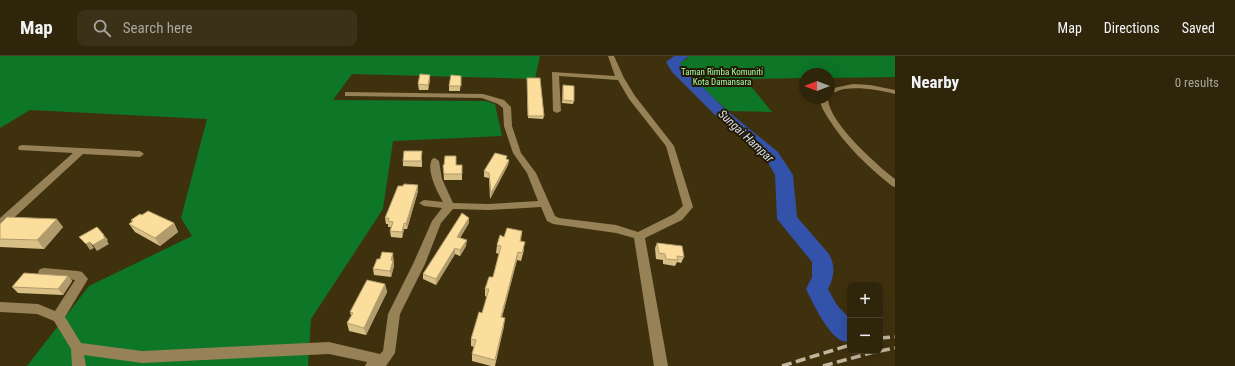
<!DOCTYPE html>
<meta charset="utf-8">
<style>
body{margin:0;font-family:"Roboto Condensed",sans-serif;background:#3b3118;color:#f1f3f6}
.controls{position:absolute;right:12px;bottom:12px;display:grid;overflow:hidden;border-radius:8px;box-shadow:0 4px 16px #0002}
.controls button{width:36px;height:36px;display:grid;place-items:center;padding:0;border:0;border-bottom:1px solid #4a422b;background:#2f250a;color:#f1f3f6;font:20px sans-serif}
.compass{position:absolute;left:799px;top:12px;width:36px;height:36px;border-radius:50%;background:#2f250a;box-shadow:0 4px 16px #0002;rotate:270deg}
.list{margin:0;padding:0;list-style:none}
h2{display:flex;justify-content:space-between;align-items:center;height:52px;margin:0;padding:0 16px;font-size:17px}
h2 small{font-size:13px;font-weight:400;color:#a7a59c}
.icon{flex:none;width:22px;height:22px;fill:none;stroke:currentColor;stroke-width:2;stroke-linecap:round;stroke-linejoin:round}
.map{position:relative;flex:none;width:895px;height:310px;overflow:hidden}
header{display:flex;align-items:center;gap:24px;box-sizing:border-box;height:56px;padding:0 20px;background:#2f250a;border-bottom:1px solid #4a422b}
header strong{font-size:19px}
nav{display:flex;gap:22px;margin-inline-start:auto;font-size:14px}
.search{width:280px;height:36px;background:#3b3118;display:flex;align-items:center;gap:10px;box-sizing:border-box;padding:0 14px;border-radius:8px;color:#a7a59c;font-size:15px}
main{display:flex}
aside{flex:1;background:#2f250a}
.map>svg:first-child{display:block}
.forest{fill:#0d7627}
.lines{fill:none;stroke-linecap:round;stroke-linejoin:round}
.river{fill:#3352a9;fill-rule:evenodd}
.minor{fill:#968256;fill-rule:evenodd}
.rail{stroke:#c1b79e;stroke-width:3.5;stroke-dasharray:10 4.5;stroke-linecap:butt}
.wall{fill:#d8bf86}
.shaded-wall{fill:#b09b6d}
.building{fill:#fbde9c;stroke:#b09b6d}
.labels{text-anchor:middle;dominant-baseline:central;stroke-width:4;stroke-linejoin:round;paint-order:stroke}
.far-park-label{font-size:9px;fill:#a3fcaa;stroke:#241900}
.water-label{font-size:12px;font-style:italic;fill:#d3def6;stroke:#241900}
</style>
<header>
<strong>Map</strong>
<div class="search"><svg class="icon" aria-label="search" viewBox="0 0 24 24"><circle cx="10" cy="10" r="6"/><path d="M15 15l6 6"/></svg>Search here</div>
<nav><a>Map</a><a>Directions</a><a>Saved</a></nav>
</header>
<main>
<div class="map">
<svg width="895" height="310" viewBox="0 0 895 310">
<rect width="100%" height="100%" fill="#3f310e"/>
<g class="forest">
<polygon points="0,0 540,0 535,23 352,18 333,44 486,45 495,48 502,80 393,85 383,153 311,263 308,310 27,310 89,230 192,180 181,162 207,63 30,54 0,72"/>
<polygon points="688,0 895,0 895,21 829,22 829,18 805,18 805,22 745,23 772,56 728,55 684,15 679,7 687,3"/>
</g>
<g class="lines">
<path class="river" d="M674 0H689L680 7 682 11 725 53 778 96 793 119 797 161 829 198C836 211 834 221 828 233L837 249 850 263V285C833 292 812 245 806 233L812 221V206L777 163 775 119 766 103 715 59 672 16 666 6Z"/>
<g class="minor">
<path d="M608 0H614L624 22 635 40 674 90 693 151 682 164 645 182 668 310H654L634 182 616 177 553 168 547 165 541 151 489 154 453 153 441 167 425 208 400 258 395 297 386 310H365L367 306 329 298 142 307 84 299 86 310H72L71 293 54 265 37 258 0 256V246L38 248 55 255 75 224 44 220 40 219 38 216 40 213 44 212 78 215 82 216 88 223 65 261 81 287 142 295 329 286 380 298 383 295 388 258 413 208 432 165 442 152 424 150 419 147 424 144 443 146C437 135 426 115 432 103L435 102 439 105 442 123 453 147 489 148 538 145 527 117 513 97 504 70 503 52 498 48 482 42 348 40H345V36L483 38 504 44 511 51 512 70 521 97 536 117 555 160 559 162 616 169 638 176 674 158 683 150 666 90 629 43 618 24 559 20 561 55 557 57 553 55 552 16 615 20Z"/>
<path d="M853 28 870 29 895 34V38C879 34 861 31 844 33 839 34 834 37 829 38V33Z"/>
<path d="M820 42H828C828 66 877 109 895 123V131L892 130C867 110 845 89 828 62 824 55 820 50 820 42Z"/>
<polygon points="22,89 140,95 144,98 140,101 83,98 4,171 0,172 0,162 73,97 19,94 18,92 19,90"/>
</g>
<g class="rail">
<polyline points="880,282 895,281"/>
<polyline points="880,295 895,292"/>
<polyline points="782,310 850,289"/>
<polyline points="823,310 878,295"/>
</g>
</g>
<g class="wall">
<polygon points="430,19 430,24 428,34 419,34 418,28"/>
<polygon points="461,20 460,35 449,35 449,30"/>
<polygon points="527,22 544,60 543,63 528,62"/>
<polygon points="563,29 574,45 573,48 562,47"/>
<polygon points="422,101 422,111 403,110 403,105"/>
<polygon points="507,103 509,104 508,109 490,143 489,122 484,121 484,115"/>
<polygon points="443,109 456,109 462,118 462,124 444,124"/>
<polygon points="418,129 418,135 407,173 404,173 402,182 391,181 390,175 391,171 388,171 388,168 386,168 385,162"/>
<polygon points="142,159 174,167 178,176 160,190 135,176 129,168 132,166 131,164"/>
<polygon points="469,167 460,182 466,190 460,200 455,198 436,229 423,223 423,218"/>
<polygon points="0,168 63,171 44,193 0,191"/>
<polygon points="522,175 521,185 524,194 521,205 517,204 502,261 504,270 495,310 491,310 472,305 472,298 474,291 471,290 471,283 482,257 487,241 485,240 485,233 493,221 499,198 496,197 497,189 504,181"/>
<polygon points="657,187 684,201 681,207 677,206 675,210 663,208 663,204 656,203 655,192"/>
<polygon points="394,203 393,205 394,210 391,221 374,219 373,213"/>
<polygon points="68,220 72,225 63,239 18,237 12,231"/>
<polygon points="385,228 387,236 366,279 349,275 347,267 351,260 350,256"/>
</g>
<g class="shaded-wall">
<polygon points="430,19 430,24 428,34 428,29"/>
<polygon points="509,104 508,109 490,143 491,137"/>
<polygon points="418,129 418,135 407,173 406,168"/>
<polygon points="469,162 469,167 457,186 457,181"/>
<polygon points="57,163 63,171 44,193 37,184"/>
<polygon points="174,167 178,176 160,190 155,182"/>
<polygon points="404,167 404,173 402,182 402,176"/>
<polygon points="103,179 104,179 108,184 107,185 109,188 97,195 93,189"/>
<polygon points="467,184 466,190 460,200 460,194"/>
<polygon points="90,186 94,192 90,194 86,188"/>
<polygon points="455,192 455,198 436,229 436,223"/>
<polygon points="518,196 517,204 500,269 501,261"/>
<polygon points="393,197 394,210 391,221 390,215 391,204"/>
<polygon points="68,220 72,225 63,239 58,233"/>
<polygon points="385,228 387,236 366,279 364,272"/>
<polygon points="505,262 504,270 494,310 495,304"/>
</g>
<g class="building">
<polygon points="420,18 430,19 428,29 418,28"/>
<polygon points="451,19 461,20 461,30 449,30"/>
<polygon points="527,22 540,22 544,60 528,60"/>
<polygon points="563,29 574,30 574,45 563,44"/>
<polygon points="404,95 422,95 421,105 403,105"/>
<polygon points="495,97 507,100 506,103 509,104 491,137 489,117 484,115"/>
<polygon points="445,100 456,100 456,109 462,109 462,118 444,118 443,109 444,109"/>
<polygon points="404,128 418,129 406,168 404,167 402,176 390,175 393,166 388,165 389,162 385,162 398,130 403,130"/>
<polygon points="148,155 174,167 155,182 129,168 133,165 131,164 140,158 142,159"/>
<polygon points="462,157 469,162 457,181 467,184 460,194 455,192 436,223 423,218"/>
<polygon points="7,161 57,163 37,184 0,183 0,168"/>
<polygon points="97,171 104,179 103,179 105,182 93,189 90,186 86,188 79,181"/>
<polygon points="507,172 522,175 520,185 525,186 522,197 518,196 501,261 505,262 495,304 472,298 476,284 471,283 479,256 482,257 489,233 485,233 489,221 493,221 501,190 497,189 500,179 504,181"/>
<polygon points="657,187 682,190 684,201 677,200 678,204 666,203 665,198 659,197"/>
<polygon points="382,196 393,197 391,204 393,205 390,215 373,213 377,203 380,203"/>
<polygon points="24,217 68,220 58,233 12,231"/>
<polygon points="367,224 385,228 364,272 347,267 353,257 350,256"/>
</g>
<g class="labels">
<g class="far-park-label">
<text x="722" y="16">Taman Rimba Komuniti<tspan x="722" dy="10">Kota Damansara</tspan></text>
</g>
<g class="water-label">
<text transform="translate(746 80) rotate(43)">Sungai Hampar</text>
</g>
</g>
</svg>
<div class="controls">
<button>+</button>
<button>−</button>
</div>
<svg class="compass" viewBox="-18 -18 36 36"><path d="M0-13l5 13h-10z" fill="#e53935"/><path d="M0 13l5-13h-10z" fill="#a7a59c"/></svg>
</div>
<aside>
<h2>Nearby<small>0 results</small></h2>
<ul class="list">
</ul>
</aside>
</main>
